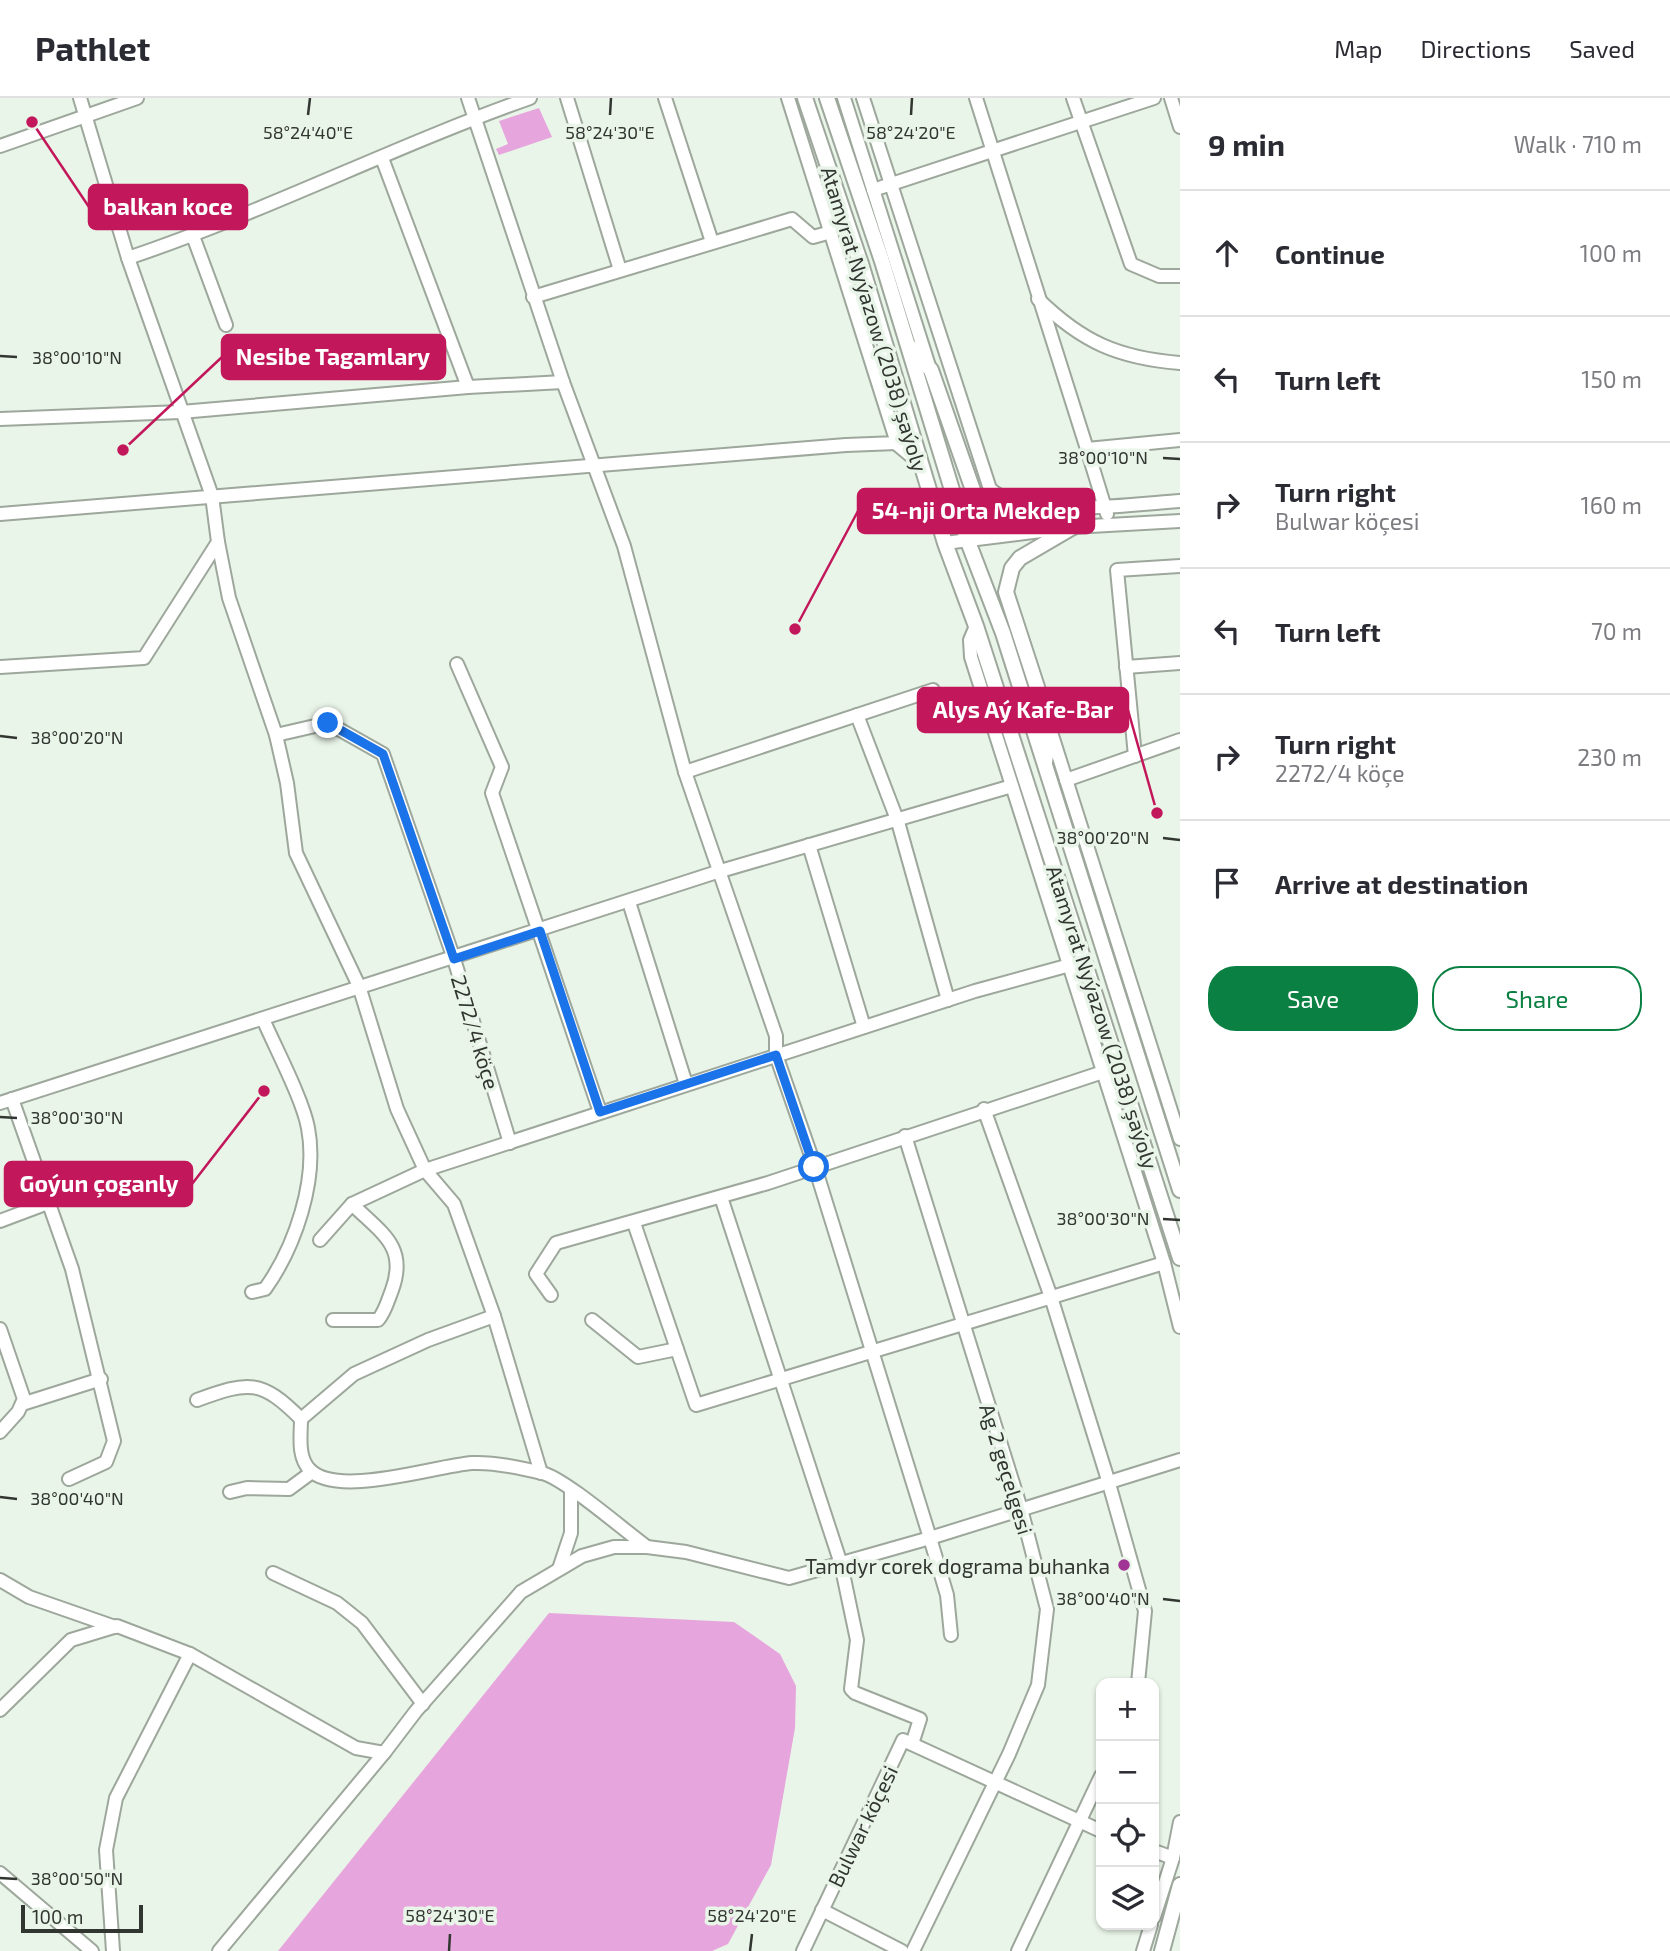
<!DOCTYPE html>
<meta charset="utf-8">
<style>
body{margin:0;font-family:"Exo 2",sans-serif;background:#f2f2f3;color:#2b2b33}
.controls{position:absolute;right:21px;bottom:21px;display:grid;overflow:hidden;border-radius:14px;box-shadow:0 2px 5px #0004}
.controls button{width:63px;height:63px;display:grid;place-items:center;padding:0;border:0;border-bottom:2px solid #e1e1e2;background:#fff;color:#2b2b33;font:35px sans-serif}
.scale{position:absolute;left:21px;bottom:18px;width:122px;box-sizing:border-box;padding-left:7px;border:4px solid #323631;border-top:0;font-size:19px;line-height:24px;white-space:nowrap;color:#323631;-webkit-text-stroke:5px #eaf5e9;paint-order:stroke}
.stop{position:absolute;width:21px;height:21px;margin:-16px;border:5px solid #1a73e8;border-radius:50%;background:#fff}
.stop.end{background:#1a73e8;border-color:#fff;box-shadow:0 2px 7px #0008}
.list{margin:0;padding:0;list-style:none}
h2{display:flex;justify-content:space-between;align-items:center;height:91px;margin:0;padding:0 28px;font-size:30px}
h2 small{font-size:23px;font-weight:400;color:#7c7c81}
.list li{display:grid;grid-template-columns:46px 1fr auto;gap:21px;align-items:center;box-sizing:border-box;height:126px;padding:0 28px;border-top:2px solid #e1e1e2}
.list b{display:block;font-size:26px;white-space:nowrap}
.list p{margin:0;font-size:23px;white-space:nowrap;color:#7c7c81}
.list em{font-size:23px;font-style:normal;color:#7c7c81}
.actions{display:flex;gap:14px;padding:21px 28px}
.actions a{flex:1;padding:16px 0;border:2px solid #0b8043;border-radius:28px;text-align:center;font-size:24px;color:#0b8043}
.actions .main{background:#0b8043;color:#fff}
.icon{flex:none;width:38px;height:38px;fill:none;stroke:currentColor;stroke-width:2;stroke-linecap:round;stroke-linejoin:round}
.map{position:relative;flex:none;width:1180px;height:1853px;overflow:hidden}
header{display:flex;align-items:center;gap:42px;box-sizing:border-box;height:98px;padding:0 35px;background:#fff;border-bottom:2px solid #e1e1e2}
header strong{font-size:33px}
nav{display:flex;gap:38px;margin-inline-start:auto;font-size:24px}
main{display:flex}
aside{flex:1;background:#fff}
.map>svg:first-child{display:block}
.green{fill:#e6a5dc}
.lines{fill:none;stroke-linecap:round;stroke-linejoin:round}
.minor-casing{stroke:#9da79b;stroke-width:16}
.major-casing{stroke:#9da79b;stroke-width:18}
.minor{stroke:#fff;stroke-width:12}
.major{stroke:#fff;stroke-width:14}
.route{stroke:#1a73e8;stroke-width:9}
.ticks{fill:none;stroke:#323631;stroke-width:2.5}
.poi-dot{fill:#a03596;stroke:#eaf5e9;stroke-width:2.5}
.labels{text-anchor:middle;dominant-baseline:central;stroke-width:7;stroke-linejoin:round;paint-order:stroke}
.street-label{font-size:21px;fill:#323631;stroke:#eaf5e9}
.poi-label{font-size:21px;fill:#323631;stroke:#eaf5e9;text-anchor:end}
.ticks-label{font-size:18px;text-anchor:middle;fill:#323631;stroke:#eaf5e9;stroke-width:7;stroke-linejoin:round;paint-order:stroke}
.leader{fill:none;stroke:#c2185b;stroke-width:2.5}
.callout-dot{fill:#c2185b;stroke:#eaf5e9;stroke-width:2.5}
.callout{fill:#c2185b;stroke:#c2185b;stroke-width:2.5}
.callout-label{font-size:23px;text-anchor:middle;font-weight:bold;fill:#fff}
</style>
<header>
<strong>Pathlet</strong>
<nav><a>Map</a><a>Directions</a><a>Saved</a></nav>
</header>
<main>
<div class="map">
<svg width="1180" height="1853" viewBox="0 0 1180 1853">
<rect width="100%" height="100%" fill="#eaf5e9"/>
<g class="green">
<polygon points="539,10 552,39 499,57 496,51 508,46 499,23"/>
<polygon points="549,1515 734,1524 780,1556 796,1588 795,1630 771,1767 728,1846 712,1853 278,1853"/>
</g>
<g class="lines">
<g class="minor-casing">
<g id="minor">
<path d="M80 0 128 160C265 114 394 48 530 0"/>
<polyline points="468,0 563,284 624,448 685,674 776,938 776,957 815,1069 930,1440 947,1497 951,1537"/>
<polyline points="567,0 620,172"/>
<polyline points="665,0 712,144"/>
<polyline points="844,0 929,268"/>
<path d="M863 0 990 391C1024 422 1135 406 1180 403"/>
<polyline points="976,0 1087,351 1180,342"/>
<polyline points="1073,0 1131,166 1159,178 1180,178"/>
<polyline points="1171,0 1180,29"/>
<polyline points="0,48 137,0"/>
<polyline points="382,60 468,289"/>
<polyline points="873,92 1154,0"/>
<polyline points="193,138 226,227"/>
<polyline points="533,199 792,121 813,139 831,134"/>
<path d="M1038 201C1082 244 1118 260 1180 265"/>
<polyline points="0,321 181,314 468,289 563,284"/>
<polyline points="1087,351 1107,416"/>
<polyline points="0,416 846,347 897,345 788,0"/>
<polyline points="218,444 229,500 276,637 287,685 296,755 359,888 397,1011 425,1072 454,1106 494,1218 541,1375"/>
<polyline points="945,445 1073,429 1180,423"/>
<polyline points="976,528 970,542 971,559 1164,1165 1180,1229"/>
<polyline points="457,566 502,669 492,695 600,1014"/>
<polyline points="0,569 144,560 218,444 212,398 128,160"/>
<polyline points="1126,569 1180,565"/>
<polyline points="857,617 898,724 948,902"/>
<polyline points="1050,631 1180,1041"/>
<polyline points="276,637 328,625 383,656 454,861 510,1045"/>
<polyline points="1135,658 1117,472 1180,468"/>
<polyline points="685,674 933,592"/>
<polyline points="1066,682 1180,642"/>
<polyline points="809,747 864,929"/>
<polyline points="629,804 686,986"/>
<polyline points="12,1001 72,1171 114,1343 106,1364 69,1381"/>
<polyline points="0,1005 717,774 1012,688"/>
<polyline points="984,1011 1051,1199 1108,1382 1145,1513 1138,1585"/>
<polyline points="905,1038 1021,1411 1047,1511 1038,1587 1009,1656 913,1853"/>
<polyline points="721,1099 841,1466 857,1542 851,1591 855,1595 920,1621 912,1646"/>
<polyline points="0,1123 48,1105"/>
<polyline points="634,1125 696,1307 1164,1165"/>
<polyline points="320,1142 352,1106 425,1072 975,893 1070,867"/>
<path d="M252 1194 265 1191C295 1149 318 1082 308 1030 303 1002 275 949 263 921"/>
<polyline points="551,1197 536,1176 556,1145 768,1085 1103,974"/>
<path d="M333 1222H378C385 1214 388 1202 392 1192 408 1148 381 1135 352 1106"/>
<polyline points="592,1222 638,1259 677,1251"/>
<polyline points="0,1231 24,1301 18,1314 0,1334"/>
<path d="M197 1302C249 1283 261 1281 301 1321 301 1337 297 1359 310 1372 338 1400 434 1368 472 1365 493 1364 522 1370 542 1375 564 1380 625 1433 647 1449"/>
<polyline points="22,1306 101,1281"/>
<polyline points="301,1321 354,1276 428,1242 494,1218"/>
<polyline points="230,1394 247,1390 289,1391 312,1374"/>
<polyline points="559,1471 571,1435 571,1393"/>
<polyline points="273,1475 337,1505 362,1525 423,1606"/>
<polyline points="0,1482 29,1499 115,1529"/>
<polyline points="0,1612 71,1542 117,1528 190,1556 356,1650 384,1655 416,1613 521,1494 582,1458 614,1449 647,1449 686,1454 789,1480 930,1440 1180,1362"/>
<polyline points="1154,1753 1173,1760"/>
<polyline points="0,1775 92,1853"/>
<polyline points="822,1812 902,1853"/>
<polyline points="1154,1819 1173,1760 1180,1724"/>
<polyline points="113,1853 106,1752 116,1700 190,1556"/>
<polyline points="219,1853 384,1655"/>
<polyline points="803,1853 903,1642 1101,1733"/>
<polyline points="1018,1853 1101,1678"/>
<polyline points="1143,1853 1151,1827"/>
</g>
</g>
<g class="major-casing">
<g id="major">
<polyline points="805,0 862,169 945,445 976,528 1180,1160"/>
<polyline points="827,0 882,163 967,441 1003,535 1180,1092"/>
<polyline points="910,249 931,272 974,395 1000,415 1073,429"/>
<polyline points="897,345 920,364"/>
<polyline points="1045,664 1050,629 1006,494 1012,470 1020,460 1073,429"/>
<polyline points="1162,1853 1180,1787"/>
</g>
</g>
<use href="#minor" class="minor"/>
<use href="#major" class="major"/>
</g>
<g class="lines">
<polyline class="route" points="328,625 383,656 454,861 540,833 600,1014 776,957 814,1069"/>
</g>
<path class="ticks" d="M308 17 310 0M610 17 611 0M911 17 912 0M0 258 17 259M1163 360 1180 361M0 638 17 640M1163 740 1180 742M0 1019 17 1020M1163 1121 1180 1122M0 1399 17 1401M1163 1501 1180 1503M0 1780 17 1781M449 1853 450 1836M750 1853 752 1836"/>
<circle class="poi-dot" cx="1124" cy="1467" r="7"/>
<g class="labels">
<g class="street-label">
<text transform="translate(875 221) rotate(73)">Atamyrat Nyýazow (2038) şaýoly</text>
<text transform="translate(1103 919) rotate(72)">Atamyrat Nyýazow (2038) şaýoly</text>
<text transform="translate(476 934) rotate(73)">2272/4 köçe</text>
<text transform="translate(1007 1371) rotate(73)">Ag 2 geçelgesi</text>
<text transform="translate(862 1728) rotate(-64)">Bulwar köçesi</text>
</g>
<g class="poi-label">
<text x="1110" y="1467">Tamdyr corek dograma buhanka</text>
</g>
</g>
<g class="ticks-label">
<text x="308" y="41">58°24'40"E</text>
<text x="610" y="41">58°24'30"E</text>
<text x="911" y="41">58°24'20"E</text>
<text x="77" y="266">38°00'10"N</text>
<text x="1103" y="366">38°00'10"N</text>
<text x="77" y="646">38°00'20"N</text>
<text x="1103" y="746">38°00'20"N</text>
<text x="77" y="1026">38°00'30"N</text>
<text x="1103" y="1127">38°00'30"N</text>
<text x="77" y="1407">38°00'40"N</text>
<text x="1103" y="1507">38°00'40"N</text>
<text x="77" y="1787">38°00'50"N</text>
<text x="450" y="1824">58°24'30"E</text>
<text x="752" y="1824">58°24'20"E</text>
</g>
<path class="leader" d="M32 24L89 109M123 352L222 259M795 531L858 413M1157 715L1128 612M264 993L192 1086"/>
<g class="callout-dot">
<circle cx="32" cy="24" r="7"/>
<circle cx="123" cy="352" r="7"/>
<circle cx="795" cy="531" r="7"/>
<circle cx="1157" cy="715" r="7"/>
<circle cx="264" cy="993" r="7"/>
</g>
<g class="callout">
<rect x="89" y="87" width="158" height="44" rx="7"/>
<rect x="222" y="237" width="223" height="44" rx="7"/>
<rect x="858" y="391" width="236" height="44" rx="7"/>
<rect x="918" y="590" width="210" height="44" rx="7"/>
<rect x="5" y="1064" width="187" height="44" rx="7"/>
</g>
<g class="callout-label">
<text x="168" y="117">balkan koce</text>
<text x="333" y="267">Nesibe Tagamlary</text>
<text x="976" y="421">54-nji Orta Mekdep</text>
<text x="1023" y="620">Alys Aý Kafe-Bar</text>
<text x="99" y="1094">Goýun çoganly</text>
</g>
</svg>
<div class="controls">
<button>+</button>
<button>−</button>
<button><svg class="icon" aria-label="locate" viewBox="0 0 24 24"><circle cx="12" cy="12" r="6"/><path d="M12 2v4M12 18v4M2 12h4M18 12h4"/></svg></button>
<button><svg class="icon" aria-label="layers" viewBox="0 0 24 24"><path d="M12 4l9 5-9 5-9-5zM3 14l9 5 9-5"/></svg></button>
</div>
<div class="scale">100 m</div>
<div class="stop" style="left:814px;top:1069px"></div>
<div class="stop end" style="left:328px;top:625px"></div>
</div>
<aside>
<h2>9 min<small>Walk · 710 m</small></h2>
<ul class="list">
<li><svg class="icon" aria-label="ahead" viewBox="0 0 24 24"><path d="M12 20V5M6 11l6-6 6 6"/></svg><div><b>Continue</b></div><em>100 m</em></li>
<li><svg class="icon" aria-label="left" viewBox="0 0 24 24"><path d="M17 20v-9H6M10 6l-5 5 5 5"/></svg><div><b>Turn left</b></div><em>150 m</em></li>
<li><svg class="icon" aria-label="right" viewBox="0 0 24 24"><path d="M7 20v-9h11M14 6l5 5-5 5"/></svg><div><b>Turn right</b><p>Bulwar köçesi</p></div><em>160 m</em></li>
<li><svg class="icon" aria-label="left" viewBox="0 0 24 24"><path d="M17 20v-9H6M10 6l-5 5 5 5"/></svg><div><b>Turn left</b></div><em>70 m</em></li>
<li><svg class="icon" aria-label="right" viewBox="0 0 24 24"><path d="M7 20v-9h11M14 6l5 5-5 5"/></svg><div><b>Turn right</b><p>2272/4 köçe</p></div><em>230 m</em></li>
<li><svg class="icon" aria-label="arrive" viewBox="0 0 24 24"><path d="M6 21V4h12l-3 4 3 4H6"/></svg><div><b>Arrive at destination</b></div></li>
</ul>
<div class="actions"><a class="main">Save</a><a>Share</a></div>
</aside>
</main>
